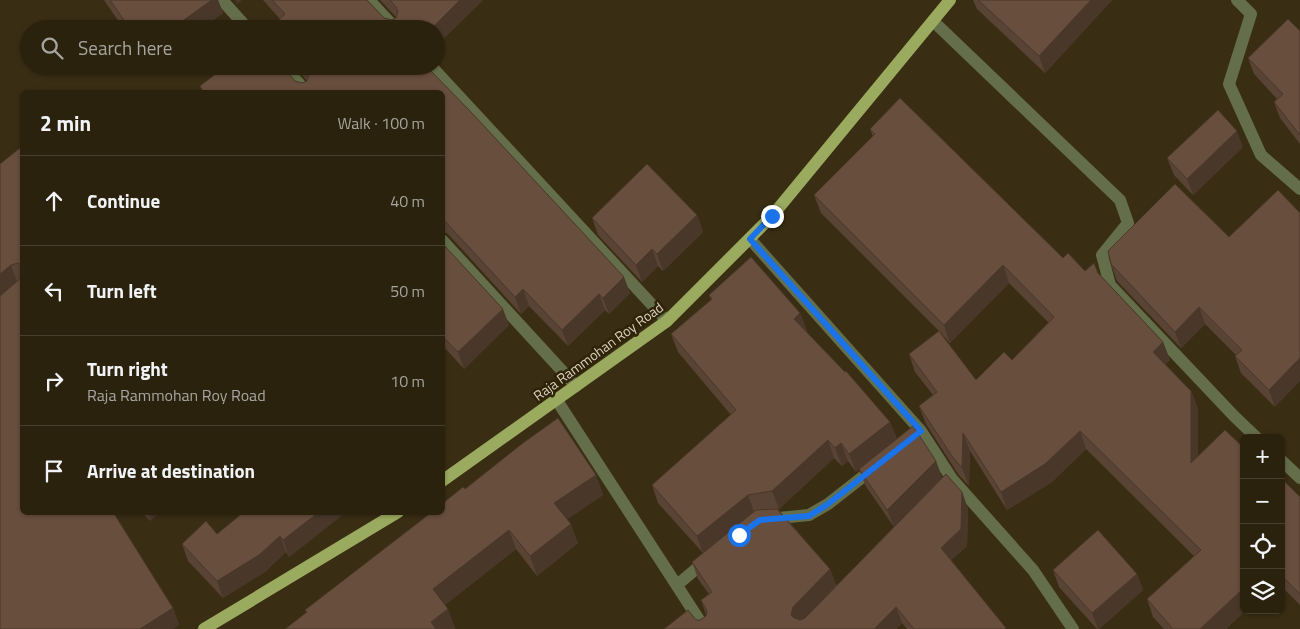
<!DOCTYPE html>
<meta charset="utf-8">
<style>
body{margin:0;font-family:"Titillium Web",sans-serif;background:#372f1c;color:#f1f3f6}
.controls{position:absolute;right:15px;bottom:15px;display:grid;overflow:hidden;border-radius:8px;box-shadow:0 1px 4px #0004}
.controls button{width:45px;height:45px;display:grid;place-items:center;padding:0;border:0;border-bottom:1px solid #473f2e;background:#2b220e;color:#f1f3f6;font:25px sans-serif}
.stop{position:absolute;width:15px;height:15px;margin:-11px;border:4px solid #1a73e8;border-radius:50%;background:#fff}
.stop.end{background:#1a73e8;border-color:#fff;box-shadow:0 1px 5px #0008}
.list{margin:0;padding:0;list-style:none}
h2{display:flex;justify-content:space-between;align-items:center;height:65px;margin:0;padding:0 20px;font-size:21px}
h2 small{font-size:16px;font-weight:400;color:#a6a49e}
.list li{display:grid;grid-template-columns:32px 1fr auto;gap:15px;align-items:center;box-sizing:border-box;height:90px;padding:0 20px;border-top:1px solid #473f2e}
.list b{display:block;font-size:19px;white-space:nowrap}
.list p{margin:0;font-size:16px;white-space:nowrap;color:#a6a49e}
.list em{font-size:16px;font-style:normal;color:#a6a49e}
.icon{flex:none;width:28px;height:28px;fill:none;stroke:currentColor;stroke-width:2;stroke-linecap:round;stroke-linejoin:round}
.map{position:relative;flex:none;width:1300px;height:629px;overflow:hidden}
.search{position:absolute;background:#2b220e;box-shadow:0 1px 4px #0004;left:20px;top:20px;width:425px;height:55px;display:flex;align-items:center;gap:12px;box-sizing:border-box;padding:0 18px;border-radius:28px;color:#a6a49e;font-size:19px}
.panel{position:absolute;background:#2b220e;box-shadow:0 1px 4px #0004;left:20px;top:90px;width:425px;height:425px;border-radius:8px}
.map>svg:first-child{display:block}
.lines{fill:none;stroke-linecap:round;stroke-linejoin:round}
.minor{stroke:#656e4a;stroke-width:12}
.major{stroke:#9aaa5f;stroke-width:12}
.wall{fill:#594334;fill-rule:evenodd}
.shaded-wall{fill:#49372a}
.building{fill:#684e3c;stroke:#49372a}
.route{stroke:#1a73e8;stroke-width:6}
.labels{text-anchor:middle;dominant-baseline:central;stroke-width:5;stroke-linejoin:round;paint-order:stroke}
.street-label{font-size:14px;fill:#dad3c3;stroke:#2f2408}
</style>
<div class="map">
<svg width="1300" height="629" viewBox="0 0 1300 629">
<rect width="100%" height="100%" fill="#392e13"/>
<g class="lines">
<g class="minor">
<polyline points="222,0 248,29"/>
<polyline points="369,0 396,29"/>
<polyline points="1237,0 1251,14 1229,84 1261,155 1300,189"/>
<polyline points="933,21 1120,200 1128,223 1102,255 1110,285 1234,416 1257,438"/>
<polyline points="283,66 307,92"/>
<polyline points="431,66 667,321"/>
<polyline points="750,239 921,431 952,479 1033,570 1073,629"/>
<polyline points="442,240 576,386"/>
<polyline points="556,399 705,629"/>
<polyline points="1281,460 1300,478"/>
<polyline points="769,519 809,515 828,504 874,468"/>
<polyline points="677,585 708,559"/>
</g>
<g class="major">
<polyline points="442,481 667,321 772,216 950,0"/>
<polyline points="204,629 398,512"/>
</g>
</g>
<g class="wall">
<polygon points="104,0 218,0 223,13 201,29 124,29"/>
<polygon points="263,0 367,0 384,18 392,20 396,17 380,0 483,0 436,46 279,27 277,22 280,19"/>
<polygon points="973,0 1112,0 1045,73 977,9"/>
<polygon points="1300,31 1300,144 1280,118 1274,102 1277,99 1254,74 1248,58"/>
<polygon points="294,66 426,66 630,293 609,314 605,310 568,346 529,306 521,314 448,234 444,232 442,232 442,92 202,92 200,86 295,81 302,83 307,81"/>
<path d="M870 129 1063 258 1085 271 1098 273 1163 342 1170 360 1165 364 1191 391 1198 409V457L1244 610H1246L1226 629H1164L1153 617 1147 599 1194 556 1086 449 1052 482 1007 510 970 451 969 486 958 474 926 424 919 406 933 395 915 372 909 354 939 331 821 213 814 195 873 137ZM1009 283 1049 323 1012 360 976 380 940 332 950 343Z"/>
<polygon points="1243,147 1193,195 1174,175 1167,158"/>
<polygon points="22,152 22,512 173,608 179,625 0,629 0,164"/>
<polygon points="697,215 703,232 663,271 658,266 642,282 598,235 592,218"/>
<polygon points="1229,237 1275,407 1241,373 1235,356 1236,355 1205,324 1181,348 1117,281 1111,264"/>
<polygon points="442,243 509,325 464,369 446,349 442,352"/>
<polygon points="709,295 800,313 807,331 806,332 890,422 897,439 936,461 942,478 894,527 865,485 859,469 856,472 848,461 842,466 834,458 779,509 778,509 830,569 836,585 962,492 968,509 967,546 951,560 1006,629 907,629 902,623 896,629 664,629 696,620 700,620 706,616 706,615 701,600 709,594 698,579 692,562 703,553 658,503 652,485 731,415 678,352 671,334 711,300"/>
<polygon points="596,475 603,495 567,519 578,543 537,576 516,549 445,605 455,628 306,613 305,610 465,489"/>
<polygon points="1281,478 1300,497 1300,605 1282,587 1281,588"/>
<polygon points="142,512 160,512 150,521"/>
<polygon points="346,512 289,557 286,552 265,572 223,598 188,561 182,544 217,534"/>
<polygon points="1053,570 1137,574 1143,590 1099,629 1097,629 1059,587"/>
</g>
<g class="shaded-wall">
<polygon points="212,0 218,0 223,13 201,29 171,29"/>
<polygon points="235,0 242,0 237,4"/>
<polygon points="460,0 483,0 436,46 436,29 431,29"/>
<polygon points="1091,0 1112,0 1045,73 1039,56"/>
<polygon points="1237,131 1243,147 1193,195 1187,179"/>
<polygon points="697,215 703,232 663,271 657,254"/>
<polygon points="652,249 658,266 642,282 636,265"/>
<polygon points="11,265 17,282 0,297 0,274"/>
<polygon points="1003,265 1009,283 950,343 944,325"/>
<polygon points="624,277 630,293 609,314 603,298"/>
<polygon points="523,289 529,306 521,314 515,297"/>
<polygon points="599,294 605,310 568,346 562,330"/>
<polygon points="1199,307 1205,324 1181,348 1175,332"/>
<polygon points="503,309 509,325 464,369 458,352"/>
<polygon points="800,313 807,331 800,337 794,319"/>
<polygon points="442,340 446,349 442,352"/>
<polygon points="1163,342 1170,360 1160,370 1153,352"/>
<polygon points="1300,358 1300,381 1275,407 1269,390"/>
<polygon points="1191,391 1198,409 1198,481 1191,463"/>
<polygon points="890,422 897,440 856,472 849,454"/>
<polygon points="1080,431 1086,449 1052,482 1007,510 1001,492"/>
<polygon points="963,433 970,451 969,486 962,468"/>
<polygon points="828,440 834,458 779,509 772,491"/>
<polygon points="841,443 848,461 842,466 835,448"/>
<polygon points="936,461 942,478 894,527 887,510"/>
<polygon points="596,475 603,495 562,523 554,503"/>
<polygon points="962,492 968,509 967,546 947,564 941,548"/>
<polygon points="748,495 754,512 703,553 697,536"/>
<polygon points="147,512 160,512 150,521"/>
<polygon points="319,512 346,512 289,557 283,540"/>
<polygon points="571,524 578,543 537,576 530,556"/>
<polygon points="509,530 516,549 440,609 433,589"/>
<polygon points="280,536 286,552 265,572 223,598 217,581"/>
<polygon points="830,569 836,585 798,629 791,615 793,607"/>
<polygon points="1137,574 1143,590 1099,629 1098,629 1092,613"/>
<polygon points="1244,588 1244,610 1246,610 1226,629 1200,629"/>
<polygon points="896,607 902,623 896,629 874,629"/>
<polygon points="173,608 179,625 173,629 140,629"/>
<polygon points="448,609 455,628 454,629 433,629 431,622"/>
</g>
<g class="building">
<polygon points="110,0 212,0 171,29 130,29"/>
<polygon points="272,0 367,0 384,18 392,20 396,18 398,11 396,7 390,0 460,0 431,29 276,29 281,25 277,22 285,14"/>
<polygon points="978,0 1091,0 1039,56"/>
<polygon points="1288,19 1300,31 1300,135 1274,102 1283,94 1248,58"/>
<polygon points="226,66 282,66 295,81 302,83 307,81 309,74 302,66 426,66 471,112 624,277 603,298 599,294 562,330 523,289 515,297 442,218 442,92 204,92 200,86"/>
<polygon points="900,98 1063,258 1068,253 1085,271 1094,263 1098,273 1163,342 1153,352 1191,391 1191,463 1225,430 1244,448 1244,588 1200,629 1173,629 1147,599 1201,550 1080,431 1045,464 1001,492 963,433 962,468 952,456 919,406 937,392 909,354 939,331 976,380 1004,352 1012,360 1054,317 1003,265 944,325 814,195 875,134 870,129"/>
<polygon points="1218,110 1237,131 1187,179 1167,158"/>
<polygon points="20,148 22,152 22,267 21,265 18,263 11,265 0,274 0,164"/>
<polygon points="647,164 697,215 657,254 652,249 636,265 592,218"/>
<polygon points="1175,184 1229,237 1278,190 1300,213 1300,358 1269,390 1235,356 1242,350 1199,307 1175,332 1111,264 1108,251"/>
<polygon points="442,243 503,309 458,352 442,336"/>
<polygon points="751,257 800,313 794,319 845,372 846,371 890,422 849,454 841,443 835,448 828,440 772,491 748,495 697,536 652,485 736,410 671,334 712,299 709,295"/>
<polygon points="22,274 22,512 113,512 173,608 140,629 0,629 0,296 22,277"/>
<polygon points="558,418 596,475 554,503 571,524 530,556 509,530 433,589 448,609 431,622 436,629 285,629 307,612 305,610 432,512 442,512 442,504 463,487 465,489 523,443"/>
<polygon points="913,426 936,461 887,510 859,469"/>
<polygon points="946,474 962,492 961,529 941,548 1006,628 1005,629 914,629 896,607 874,629 664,629 688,610 696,620 700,620 706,616 707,611 701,600 712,592 692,562 756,510 777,509 830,569 793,607 791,615 794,618 801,620 805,618"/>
<polygon points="1281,478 1300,497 1300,594 1281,575"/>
<polygon points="244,512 319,512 283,540 280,536 259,555 217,581 182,544 206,521 217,534"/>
<polygon points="1098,530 1137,574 1092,613 1053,570"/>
</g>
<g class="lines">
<polyline class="route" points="739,535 760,520 809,516 828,504 921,431 750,239 772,216"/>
</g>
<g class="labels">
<g class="street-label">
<text transform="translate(598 351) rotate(-36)">Raja Rammohan Roy Road</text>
</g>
</g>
</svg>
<div class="controls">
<button>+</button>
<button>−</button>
<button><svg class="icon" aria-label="locate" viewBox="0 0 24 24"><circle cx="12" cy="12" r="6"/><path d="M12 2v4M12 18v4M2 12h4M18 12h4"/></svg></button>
<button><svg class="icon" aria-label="layers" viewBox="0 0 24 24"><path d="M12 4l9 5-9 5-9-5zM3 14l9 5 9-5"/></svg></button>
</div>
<div class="stop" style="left:739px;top:535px"></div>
<div class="stop end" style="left:772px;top:216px"></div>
<div class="search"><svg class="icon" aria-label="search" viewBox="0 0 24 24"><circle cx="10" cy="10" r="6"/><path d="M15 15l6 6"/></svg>Search here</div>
<section class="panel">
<h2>2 min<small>Walk · 100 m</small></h2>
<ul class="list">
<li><svg class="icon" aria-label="ahead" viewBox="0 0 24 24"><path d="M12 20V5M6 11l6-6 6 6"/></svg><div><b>Continue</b></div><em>40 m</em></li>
<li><svg class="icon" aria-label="left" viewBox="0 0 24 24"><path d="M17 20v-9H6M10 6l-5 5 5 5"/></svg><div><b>Turn left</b></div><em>50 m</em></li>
<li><svg class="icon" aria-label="right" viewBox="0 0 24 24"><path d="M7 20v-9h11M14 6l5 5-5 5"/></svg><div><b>Turn right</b><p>Raja Rammohan Roy Road</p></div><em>10 m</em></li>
<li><svg class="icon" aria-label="arrive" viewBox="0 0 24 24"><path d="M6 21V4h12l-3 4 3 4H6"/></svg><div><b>Arrive at destination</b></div></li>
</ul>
</section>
</div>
